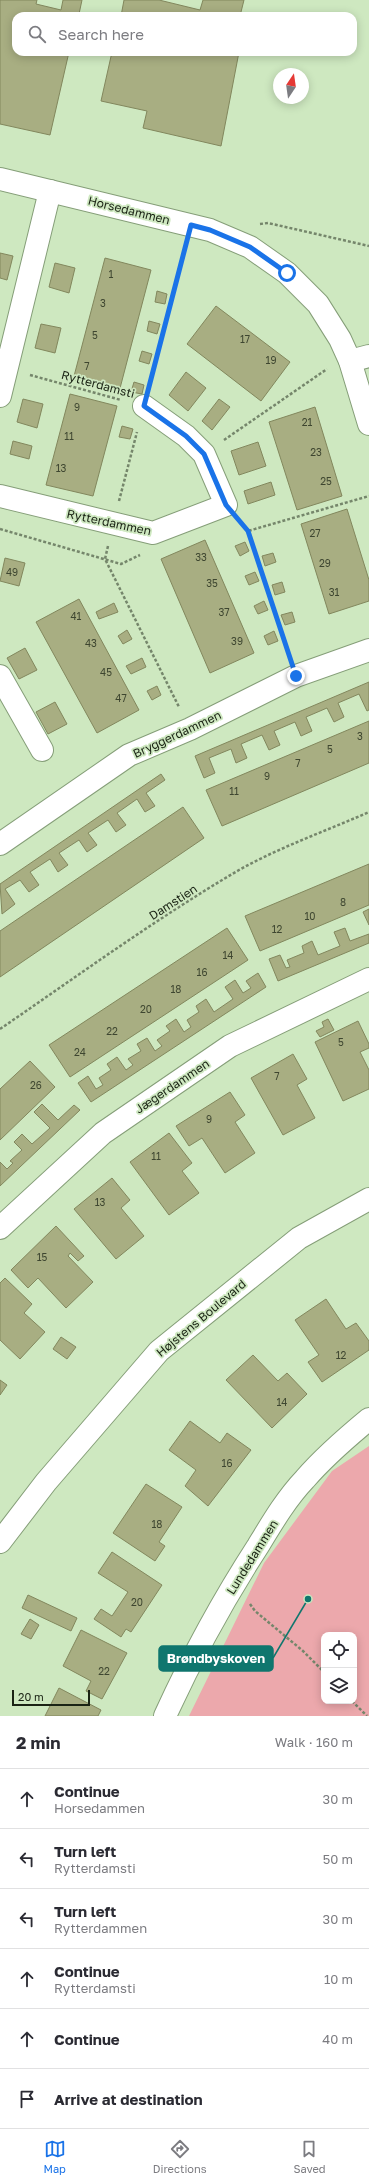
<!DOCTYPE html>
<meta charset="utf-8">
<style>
body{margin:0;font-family:"Golos Text",sans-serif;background:#f2f2f3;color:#2b2b33}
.controls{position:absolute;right:12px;bottom:12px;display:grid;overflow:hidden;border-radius:8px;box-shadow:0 2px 10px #0003}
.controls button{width:36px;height:36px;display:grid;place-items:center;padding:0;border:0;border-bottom:1px solid #e1e1e2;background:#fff;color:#2b2b33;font:20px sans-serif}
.compass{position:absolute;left:273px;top:68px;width:36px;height:36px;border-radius:50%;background:#fff;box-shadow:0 2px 10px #0003;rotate:13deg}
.scale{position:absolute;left:12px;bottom:10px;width:78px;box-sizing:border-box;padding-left:4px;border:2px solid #1a2314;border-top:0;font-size:11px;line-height:14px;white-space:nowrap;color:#1a2314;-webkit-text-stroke:3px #cee8c0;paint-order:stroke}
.stop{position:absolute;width:12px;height:12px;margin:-9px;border:3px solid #1a73e8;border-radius:50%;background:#fff}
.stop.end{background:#1a73e8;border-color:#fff;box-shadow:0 1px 4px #0008}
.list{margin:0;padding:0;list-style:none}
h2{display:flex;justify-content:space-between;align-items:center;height:52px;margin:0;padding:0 16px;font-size:17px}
h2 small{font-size:13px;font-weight:400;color:#7c7c81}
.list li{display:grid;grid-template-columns:26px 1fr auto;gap:12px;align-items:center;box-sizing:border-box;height:60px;padding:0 16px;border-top:1px solid #e1e1e2}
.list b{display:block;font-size:15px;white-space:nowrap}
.list p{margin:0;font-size:13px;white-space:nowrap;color:#7c7c81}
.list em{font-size:13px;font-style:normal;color:#7c7c81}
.icon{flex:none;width:22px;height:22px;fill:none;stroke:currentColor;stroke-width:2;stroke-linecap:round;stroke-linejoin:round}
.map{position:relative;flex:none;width:369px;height:1716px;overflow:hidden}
.search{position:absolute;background:#fff;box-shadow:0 2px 10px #0003;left:12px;right:12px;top:12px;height:44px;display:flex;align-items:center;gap:10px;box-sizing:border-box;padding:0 14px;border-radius:12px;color:#7c7c81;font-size:15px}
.sheet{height:412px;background:#fff}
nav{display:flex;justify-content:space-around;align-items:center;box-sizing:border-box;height:56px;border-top:1px solid #e1e1e2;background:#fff;font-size:11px;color:#7c7c81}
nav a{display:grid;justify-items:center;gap:2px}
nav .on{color:#1a73e8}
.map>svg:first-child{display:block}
.green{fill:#eca8ac;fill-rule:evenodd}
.building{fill:#a8ae82;stroke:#82875d}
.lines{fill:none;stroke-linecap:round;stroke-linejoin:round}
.minor-casing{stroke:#859e78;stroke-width:24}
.path{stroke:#75866b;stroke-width:2.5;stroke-dasharray:3 2;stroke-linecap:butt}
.minor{stroke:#fff;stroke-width:22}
.route{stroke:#1a73e8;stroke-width:5}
.labels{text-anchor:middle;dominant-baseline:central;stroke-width:3.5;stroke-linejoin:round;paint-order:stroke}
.number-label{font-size:10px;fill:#3e4630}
.street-label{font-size:12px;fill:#1a2314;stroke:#cee8c0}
.leader{fill:none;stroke:#0f766e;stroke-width:1.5}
.callout-dot{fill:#0f766e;stroke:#cee8c0;stroke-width:1.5}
.callout{fill:#0f766e;stroke:#0f766e;stroke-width:1.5}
.callout-label{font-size:13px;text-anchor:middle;font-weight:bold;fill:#fff}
</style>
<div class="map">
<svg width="369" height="1716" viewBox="0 0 369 1716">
<rect width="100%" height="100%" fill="#cee8c0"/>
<path class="green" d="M369 1446V1716H189L264 1563 332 1471ZM324 1635H354V1701H324Z"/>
<g class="building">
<polygon points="0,0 37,0 36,4 61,10 63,0 82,0 79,14 86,16 16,16 16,52 69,52 50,135 0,124"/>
<polygon points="124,0 159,0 200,10 203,0 244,0 240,16 121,16"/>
<polygon points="112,52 239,52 221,146 143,128 147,111 101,101"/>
<polygon points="0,253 13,256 7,280 0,278"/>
<polygon points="105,258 151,270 119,392 73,380"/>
<polygon points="55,263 75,268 69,293 49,287"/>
<polygon points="157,291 167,294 165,304 155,302"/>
<polygon points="216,306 290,362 261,401 187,344"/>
<polygon points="149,321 160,324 157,334 147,331"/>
<polygon points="41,324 61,328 55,353 35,348"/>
<polygon points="142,351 152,354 149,364 139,361"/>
<polygon points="186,372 206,388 188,411 169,395"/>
<polygon points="134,382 144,385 142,394 131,392"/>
<polygon points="70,394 117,406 93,496 46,485"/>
<polygon points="23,399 43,404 37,428 17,422"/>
<polygon points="219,399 230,407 212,430 202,421"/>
<polygon points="315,407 342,496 297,510 269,422"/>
<polygon points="122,426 133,429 130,439 119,437"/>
<polygon points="13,441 32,446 29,459 10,454"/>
<polygon points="258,442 266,466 239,475 231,451"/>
<polygon points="271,482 275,495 248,504 244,491"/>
<polygon points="347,509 369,580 369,601 329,614 301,524"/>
<polygon points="205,540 254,653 210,673 161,559"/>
<polygon points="245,542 249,551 240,556 235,546"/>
<polygon points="273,553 276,562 265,566 262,556"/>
<polygon points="5,558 25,563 19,586 0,581"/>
<polygon points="255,572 259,581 249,585 245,576"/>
<polygon points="282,582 285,592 275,595 272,585"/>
<polygon points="79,599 139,710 97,733 36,622"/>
<polygon points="264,601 268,610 258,614 254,606"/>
<polygon points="114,603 118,612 99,619 96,612"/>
<polygon points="292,612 295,622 285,625 281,615"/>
<polygon points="127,630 132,639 123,644 118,636"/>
<polygon points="274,631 278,641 268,645 264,636"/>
<polygon points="25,648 37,670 19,679 7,658"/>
<polygon points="142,658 146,667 131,674 126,666"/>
<polygon points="369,682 369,710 367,711 359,694 338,703 344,717 334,722 327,708 306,717 312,731 301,736 295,722 274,731 280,745 269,750 262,735 241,744 247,758 236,763 231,749 209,758 215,773 204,778 195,756"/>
<polygon points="157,686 161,695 152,700 147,691"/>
<polygon points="55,702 67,724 48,734 36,712"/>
<polygon points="369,721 369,763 222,826 206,790"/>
<polygon points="161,774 165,780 146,793 155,806 145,812 137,799 117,813 126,825 116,832 108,820 88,833 97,845 87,852 79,840 59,853 68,865 58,872 50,859 30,872 39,885 29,892 20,880 5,889 15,904 2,914 0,884"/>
<polygon points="183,807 204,838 0,977 0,931"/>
<polygon points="369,864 369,905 260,951 245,916"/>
<polygon points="369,909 369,925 363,912"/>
<polygon points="227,928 248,960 70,1077 49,1045"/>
<polygon points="345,928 350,941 369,934 369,943 278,981 269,959 280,955 286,968 290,967 287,960 304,953 302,946 312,941 318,955 340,946 334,932"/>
<polygon points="258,973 266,987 91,1102 78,1083 88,1076 96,1089 103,1085 99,1078 111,1070 107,1064 117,1057 126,1070 133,1065 128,1059 141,1051 137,1044 147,1038 155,1051 162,1046 157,1040 170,1031 166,1026 176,1019 184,1032 191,1027 187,1020 199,1012 196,1006 206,999 214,1012 233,999 225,987 235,980 243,993 251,988 246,981"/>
<polygon points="328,1019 334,1030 320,1037 316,1031 324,1027 322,1022"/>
<polygon points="358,1021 369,1044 369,1048 360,1052 369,1070 369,1089 343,1101 315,1042"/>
<polygon points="293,1054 307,1079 297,1085 315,1118 283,1135 251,1078"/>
<polygon points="30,1061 55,1087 0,1140 0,1089"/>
<polygon points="230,1092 245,1115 235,1122 255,1153 225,1173 202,1138 189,1146 176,1126"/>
<polygon points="42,1104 58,1120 74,1105 80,1110 0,1186 0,1162 7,1169 13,1163 10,1161 22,1150 14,1142 22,1134 32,1144 50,1128 34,1112"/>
<polygon points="169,1133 192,1163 182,1171 199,1193 169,1215 130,1162"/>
<polygon points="112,1178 130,1200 121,1208 144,1236 116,1259 74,1209"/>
<polygon points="56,1226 84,1256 78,1261 70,1253 68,1256 93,1282 66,1308 38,1278 28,1288 11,1270"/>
<polygon points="5,1278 32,1304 24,1313 45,1332 20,1359 0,1340 0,1283"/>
<polygon points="326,1299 346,1329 356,1323 369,1341 369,1350 322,1382 308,1362 319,1355 295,1320"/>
<polygon points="61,1337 76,1347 67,1359 53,1349"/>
<polygon points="253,1355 278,1381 287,1373 307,1394 272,1428 226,1380"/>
<polygon points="0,1380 7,1385 0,1395"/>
<polygon points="190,1421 220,1443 227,1433 251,1450 208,1506 185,1486 196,1470 169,1450"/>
<polygon points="146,1484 182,1507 159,1542 165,1546 155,1561 113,1533"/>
<polygon points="112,1552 162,1585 131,1632 126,1629 121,1637 94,1619 101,1609 112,1616 128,1592 98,1573"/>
<polygon points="28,1595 77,1618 71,1631 22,1608"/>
<polygon points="30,1619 39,1625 31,1639 21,1634"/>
<polygon points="81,1630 127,1653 102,1699 86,1691 91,1681 63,1666"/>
<polygon points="59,1688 101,1710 98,1716 45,1716"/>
</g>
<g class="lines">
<g class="minor-casing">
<g id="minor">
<polyline points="0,179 210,230 250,247 287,273 318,304 340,339 350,361 369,424"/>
<polyline points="350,361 369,356"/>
<polyline points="0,396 50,191"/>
<polyline points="0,496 153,533 226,505 204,454 186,436 144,406"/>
<polyline points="0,676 42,750"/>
<polyline points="0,844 129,755 190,729 296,676 369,650"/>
<polyline points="0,1228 103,1133 230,1046 369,979"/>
<polyline points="0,1542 46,1482 159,1351 299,1238 369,1199"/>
<path d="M165 1716C192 1657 223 1600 258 1546 272 1523 286 1499 305 1479 324 1457 346 1438 369 1419"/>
</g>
</g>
<g class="path">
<polyline points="260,224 268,223 369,246"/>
<polyline points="30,375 121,400"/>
<polyline points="150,383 185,248"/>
<polyline points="224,440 327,369"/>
<polyline points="119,501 137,432"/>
<polyline points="242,524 248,531 369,496"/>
<polyline points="0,529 121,564 140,555"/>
<polyline points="248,531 289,654"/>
<polyline points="108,546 105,559 179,707"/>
<path d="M0 1029C79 975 157 918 239 870 280 847 326 831 369 812"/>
<polyline points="250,1604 255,1611 303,1651 324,1672"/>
<polyline points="352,1701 367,1716"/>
</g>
<use href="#minor" class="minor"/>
</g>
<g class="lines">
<polyline class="route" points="287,273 250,247 210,230 191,225 144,406 186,436 204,454 226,505 248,531 296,676"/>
</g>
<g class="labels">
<g class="number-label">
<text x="111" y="274">1</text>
<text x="103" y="303">3</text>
<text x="95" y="335">5</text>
<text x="245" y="339">17</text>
<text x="271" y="360">19</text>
<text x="87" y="366">7</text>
<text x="77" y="407">9</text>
<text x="307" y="422">21</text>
<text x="69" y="436">11</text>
<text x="316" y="452">23</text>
<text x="61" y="468">13</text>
<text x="326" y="481">25</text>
<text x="315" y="533">27</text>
<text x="201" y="557">33</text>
<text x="325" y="563">29</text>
<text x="12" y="572">49</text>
<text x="212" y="583">35</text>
<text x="334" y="592">31</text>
<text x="224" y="612">37</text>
<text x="76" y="616">41</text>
<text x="237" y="641">39</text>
<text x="91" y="643">43</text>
<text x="106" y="672">45</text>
<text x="121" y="698">47</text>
<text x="360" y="736">3</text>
<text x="330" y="749">5</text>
<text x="298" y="763">7</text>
<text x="267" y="776">9</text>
<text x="234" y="791">11</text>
<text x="343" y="902">8</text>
<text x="310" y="916">10</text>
<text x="277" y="929">12</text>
<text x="228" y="955">14</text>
<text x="202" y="972">16</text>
<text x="176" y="989">18</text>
<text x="146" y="1009">20</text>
<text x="112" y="1031">22</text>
<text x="341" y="1042">5</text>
<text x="80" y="1052">24</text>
<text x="277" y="1076">7</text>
<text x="36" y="1085">26</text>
<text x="209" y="1119">9</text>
<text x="156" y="1156">11</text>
<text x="100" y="1202">13</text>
<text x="42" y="1257">15</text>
<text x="341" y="1355">12</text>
<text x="282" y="1402">14</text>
<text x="227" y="1463">16</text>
<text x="157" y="1524">18</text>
<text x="137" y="1602">20</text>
<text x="104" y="1671">22</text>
</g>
<g class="street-label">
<text transform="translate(129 210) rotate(14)">Horsedammen</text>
<text transform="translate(98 384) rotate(15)">Rytterdamsti</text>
<text transform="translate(109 522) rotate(12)">Rytterdammen</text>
<text transform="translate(177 734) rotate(-25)">Bryggerdammen</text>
<text transform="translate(173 902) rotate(-33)">Damstien</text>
<text transform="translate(172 1086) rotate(-34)">Jægerdammen</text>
<text transform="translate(201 1318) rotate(-40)">Højstens Boulevard</text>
<text transform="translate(252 1557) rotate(-58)">Lundedammen</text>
</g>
</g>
<path class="leader" d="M308 1599L273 1658"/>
<circle class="callout-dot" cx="308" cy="1599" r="4"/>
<rect class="callout" x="159" y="1646" width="114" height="25" rx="4"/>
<g class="callout-label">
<text x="216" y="1663">Brøndbyskoven</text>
</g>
</svg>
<div class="controls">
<button><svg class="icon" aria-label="locate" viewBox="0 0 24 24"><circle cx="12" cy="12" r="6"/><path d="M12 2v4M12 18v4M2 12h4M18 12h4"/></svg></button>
<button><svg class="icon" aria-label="layers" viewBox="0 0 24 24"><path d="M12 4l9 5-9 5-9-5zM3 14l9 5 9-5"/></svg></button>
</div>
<svg class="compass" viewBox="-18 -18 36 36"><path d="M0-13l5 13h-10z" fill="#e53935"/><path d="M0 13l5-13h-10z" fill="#7c7c81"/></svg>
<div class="scale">20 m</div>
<div class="stop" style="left:287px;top:273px"></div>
<div class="stop end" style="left:296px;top:676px"></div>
<div class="search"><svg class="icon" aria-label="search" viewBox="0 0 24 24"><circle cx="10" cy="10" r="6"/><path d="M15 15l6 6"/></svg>Search here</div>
</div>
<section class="sheet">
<h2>2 min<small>Walk · 160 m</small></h2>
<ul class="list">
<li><svg class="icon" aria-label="ahead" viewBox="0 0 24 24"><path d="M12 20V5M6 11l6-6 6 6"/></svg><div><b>Continue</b><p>Horsedammen</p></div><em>30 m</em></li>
<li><svg class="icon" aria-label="left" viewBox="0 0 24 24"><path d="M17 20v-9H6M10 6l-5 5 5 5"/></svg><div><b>Turn left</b><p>Rytterdamsti</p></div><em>50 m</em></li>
<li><svg class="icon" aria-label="left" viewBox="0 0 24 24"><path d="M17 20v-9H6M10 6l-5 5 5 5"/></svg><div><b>Turn left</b><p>Rytterdammen</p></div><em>30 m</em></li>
<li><svg class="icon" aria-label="ahead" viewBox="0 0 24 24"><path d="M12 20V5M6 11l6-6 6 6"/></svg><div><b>Continue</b><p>Rytterdamsti</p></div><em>10 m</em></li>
<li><svg class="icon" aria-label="ahead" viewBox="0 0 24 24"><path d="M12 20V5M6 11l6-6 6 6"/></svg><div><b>Continue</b></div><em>40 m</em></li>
<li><svg class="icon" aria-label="arrive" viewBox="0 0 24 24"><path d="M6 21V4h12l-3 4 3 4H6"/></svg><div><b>Arrive at destination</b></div></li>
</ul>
</section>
<nav>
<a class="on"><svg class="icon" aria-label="map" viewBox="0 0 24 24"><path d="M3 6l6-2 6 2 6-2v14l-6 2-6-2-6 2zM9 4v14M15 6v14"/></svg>Map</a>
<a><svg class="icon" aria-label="directions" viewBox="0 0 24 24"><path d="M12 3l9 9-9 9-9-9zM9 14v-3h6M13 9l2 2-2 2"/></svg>Directions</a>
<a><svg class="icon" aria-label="saved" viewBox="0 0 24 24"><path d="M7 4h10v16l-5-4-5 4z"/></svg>Saved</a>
</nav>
